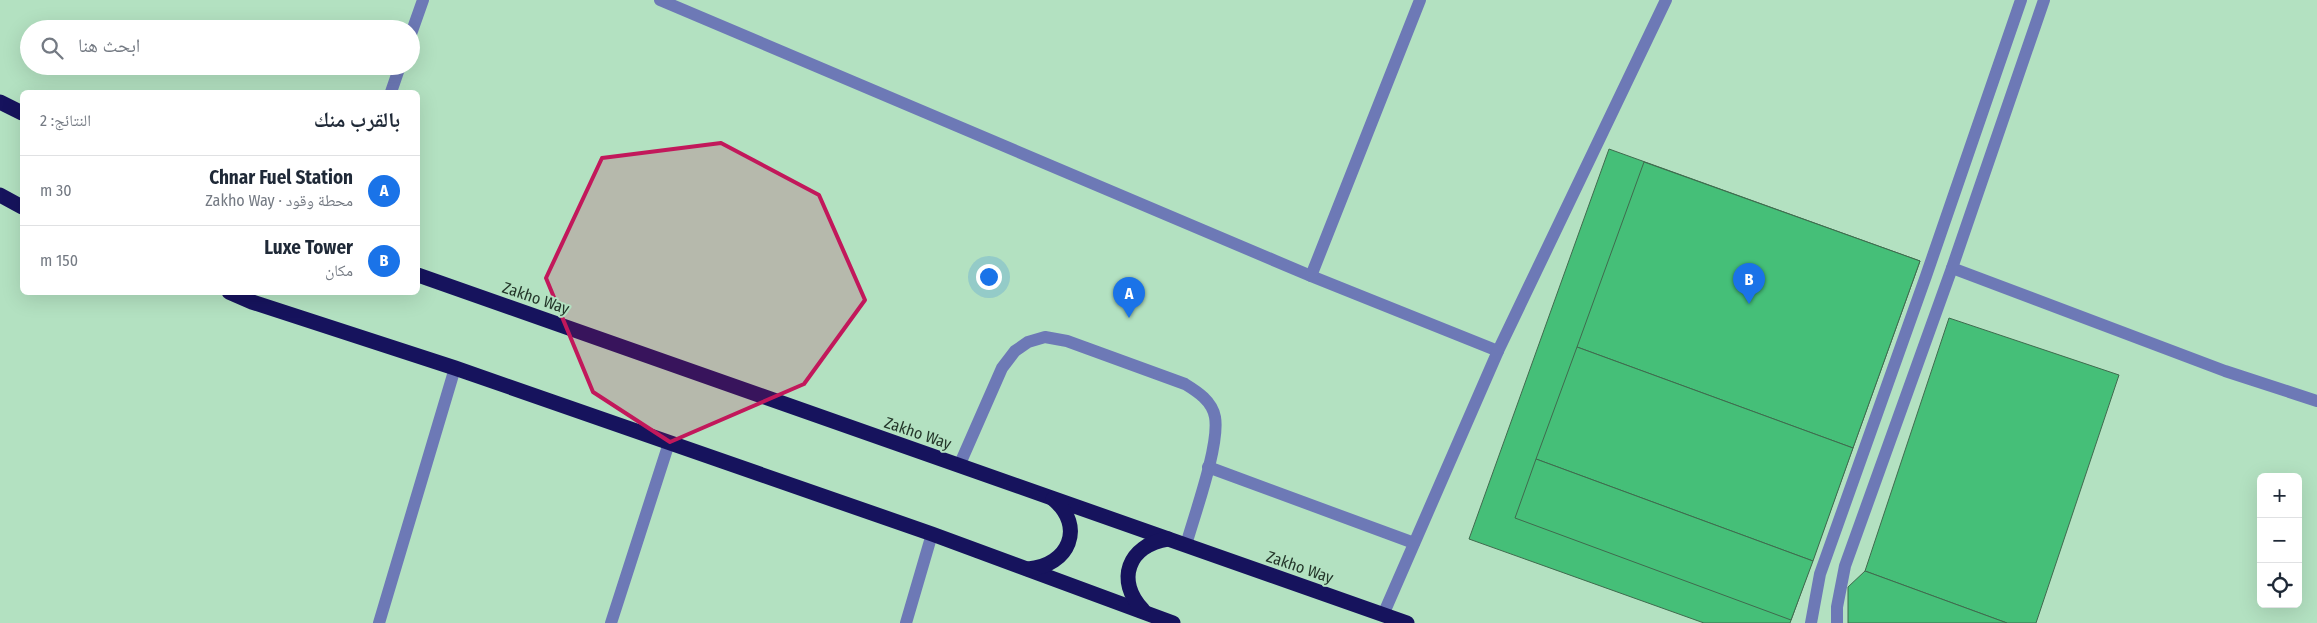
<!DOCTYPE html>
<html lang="ar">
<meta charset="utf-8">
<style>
body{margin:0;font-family:"Fira Sans Condensed","Noto Naskh Arabic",sans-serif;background:#f2f2f3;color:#1f2937;direction:rtl}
.controls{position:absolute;right:15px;bottom:15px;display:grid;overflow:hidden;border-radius:8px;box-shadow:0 5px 20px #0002}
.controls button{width:45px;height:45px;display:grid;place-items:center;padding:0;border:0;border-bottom:1px solid #e0e1e3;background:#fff;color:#1f2937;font:25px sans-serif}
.you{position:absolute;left:988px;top:276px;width:18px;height:18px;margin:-12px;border:4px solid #fff;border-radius:50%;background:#1a73e8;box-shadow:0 0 0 8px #1a73e833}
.badge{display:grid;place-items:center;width:32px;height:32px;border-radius:50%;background:#1a73e8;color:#fff;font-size:16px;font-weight:700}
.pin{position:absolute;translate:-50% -41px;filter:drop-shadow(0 1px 2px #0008)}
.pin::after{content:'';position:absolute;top:26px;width:18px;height:15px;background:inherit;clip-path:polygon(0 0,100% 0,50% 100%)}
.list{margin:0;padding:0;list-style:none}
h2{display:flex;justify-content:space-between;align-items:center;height:65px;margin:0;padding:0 20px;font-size:21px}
h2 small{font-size:16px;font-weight:400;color:#747a83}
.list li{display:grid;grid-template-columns:32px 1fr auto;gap:15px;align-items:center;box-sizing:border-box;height:70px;padding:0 20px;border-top:1px solid #e0e1e3}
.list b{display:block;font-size:19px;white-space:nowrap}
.list p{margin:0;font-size:16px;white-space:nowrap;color:#747a83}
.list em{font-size:16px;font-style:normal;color:#747a83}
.icon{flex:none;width:28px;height:28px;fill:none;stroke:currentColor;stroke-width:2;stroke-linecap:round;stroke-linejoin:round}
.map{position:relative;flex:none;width:2317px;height:623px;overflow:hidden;direction:ltr}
.search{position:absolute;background:#fff;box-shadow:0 5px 20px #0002;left:20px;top:20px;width:400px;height:55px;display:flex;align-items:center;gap:12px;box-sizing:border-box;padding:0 18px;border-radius:28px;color:#747a83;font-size:19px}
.panel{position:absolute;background:#fff;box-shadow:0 5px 20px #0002;left:20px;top:90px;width:400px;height:205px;border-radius:8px;direction:rtl}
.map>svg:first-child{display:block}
.building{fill:#45bf78;stroke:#406a4e}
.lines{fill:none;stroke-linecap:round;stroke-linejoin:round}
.minor{stroke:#6d79b6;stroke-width:12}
.highway{stroke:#16135d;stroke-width:15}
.marked{fill:#c2185b;fill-opacity:0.2;stroke:#c2185b;stroke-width:4;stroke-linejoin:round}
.labels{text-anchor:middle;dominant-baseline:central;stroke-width:4;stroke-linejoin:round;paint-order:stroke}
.street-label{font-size:16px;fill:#25372b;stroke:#b3e1c1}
</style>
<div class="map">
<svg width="2317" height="623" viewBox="0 0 2317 623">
<rect width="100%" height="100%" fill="#b3e1c1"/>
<g class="building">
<polygon points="1609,149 1920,261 1790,623 1704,623 1469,539"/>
<polygon points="1644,162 1920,261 1853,448 1577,347"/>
<polygon points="1949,318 2119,375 2036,623 2007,623 1865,571"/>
<polygon points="1577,347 1853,448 1813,561 1536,459"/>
<polygon points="1536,459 1813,561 1791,620 1515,518"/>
<polygon points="1865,571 2007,623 1848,623 1848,587"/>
</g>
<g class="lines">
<g class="minor">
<polyline points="660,0 1311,276 1498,351"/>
<polyline points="411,34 423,0"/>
<polyline points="391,92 400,66"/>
<polyline points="1952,268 2225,371 2317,401"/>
<polyline points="1311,276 1420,0"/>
<path d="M959 466 1002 368 1015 351 1028 342 1045 337 1067 341 1185 384C1198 392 1212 401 1215 417 1220 445 1194 516 1186 545"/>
<polyline points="1208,467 1414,543"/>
<polyline points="1383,615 1498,351 1666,0"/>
<polyline points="379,623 455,368"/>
<polyline points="611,623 669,443"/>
<polyline points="906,623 932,534"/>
<polyline points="1811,623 1820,574 1926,276 2021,0"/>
<polyline points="1837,623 1837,607 1845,566 1952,268 2044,0"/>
</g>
<g class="highway">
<polyline points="0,102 22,113"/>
<polyline points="0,195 22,207"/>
<polyline points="418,275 1407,623"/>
<polyline points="229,292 252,302 455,368 932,534 1173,623"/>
<path d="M1028 569C1069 566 1086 526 1053 499"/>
<path d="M1143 610C1115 581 1128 545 1168 539"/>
</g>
</g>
<path class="marked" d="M721 143 819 195 865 300 804 384 670 442 593 392 546 278 602 158Z"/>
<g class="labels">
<g class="street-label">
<text transform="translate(536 298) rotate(19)">Zakho Way</text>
<text transform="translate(918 433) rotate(19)">Zakho Way</text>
<text transform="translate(1300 567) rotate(19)">Zakho Way</text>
</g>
</g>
</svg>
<div class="controls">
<button>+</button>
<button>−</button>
<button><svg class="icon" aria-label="locate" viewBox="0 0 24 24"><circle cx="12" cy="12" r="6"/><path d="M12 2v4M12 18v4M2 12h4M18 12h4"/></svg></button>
</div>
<div class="you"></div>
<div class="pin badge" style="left:1129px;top:318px">A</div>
<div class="pin badge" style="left:1749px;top:304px">B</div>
<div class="search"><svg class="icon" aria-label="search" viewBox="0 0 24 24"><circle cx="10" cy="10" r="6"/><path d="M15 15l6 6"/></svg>ابحث هنا</div>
<section class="panel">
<h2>بالقرب منك<small>النتائج: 2</small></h2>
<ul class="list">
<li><span class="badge">A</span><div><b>Chnar Fuel Station</b><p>محطة وقود · Zakho Way</p></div><em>30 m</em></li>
<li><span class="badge">B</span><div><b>Luxe Tower</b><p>مكان</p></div><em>150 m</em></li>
</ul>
</section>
</div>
